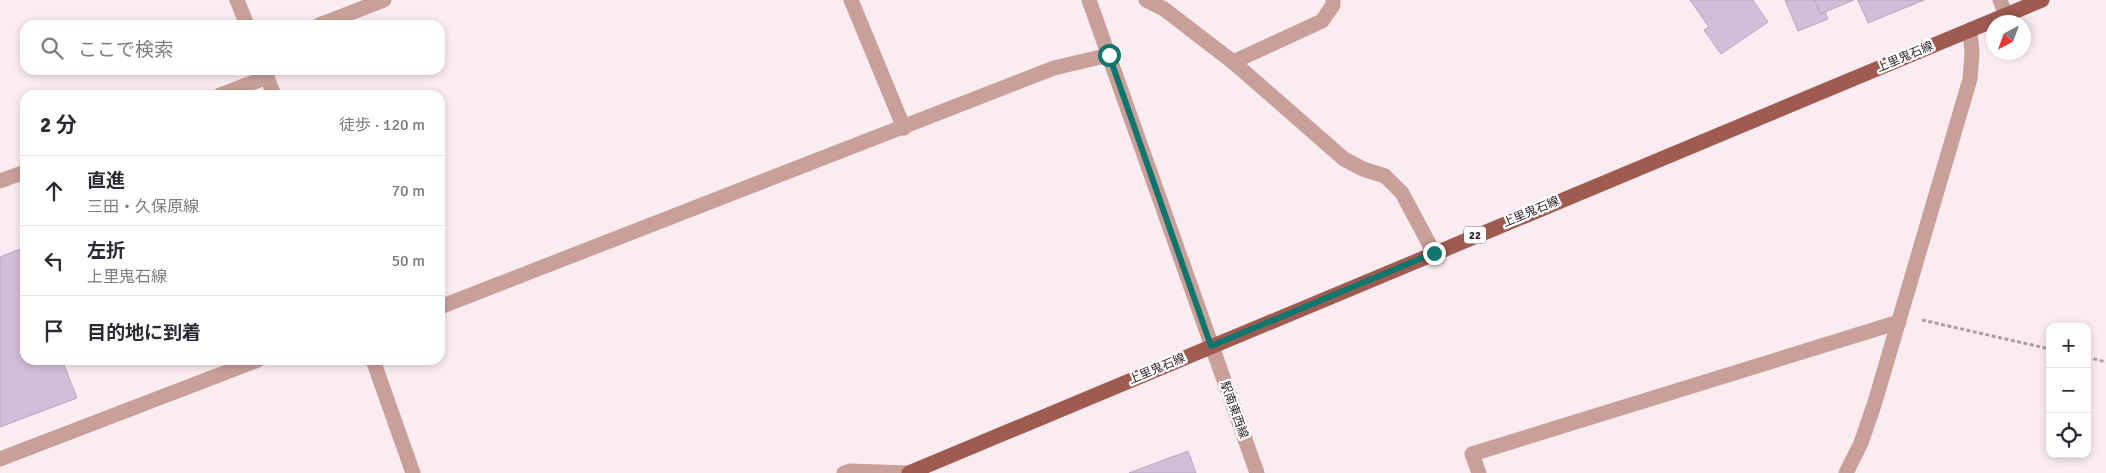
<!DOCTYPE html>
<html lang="ja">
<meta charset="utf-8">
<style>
body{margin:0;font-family:Signika,"Noto Sans JP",sans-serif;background:#f2f2f3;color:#2b2b33}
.controls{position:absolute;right:15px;bottom:15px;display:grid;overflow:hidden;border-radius:10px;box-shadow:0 2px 8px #0003}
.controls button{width:45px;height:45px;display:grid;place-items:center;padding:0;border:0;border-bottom:1px solid #e1e1e2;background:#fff;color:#2b2b33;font:25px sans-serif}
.compass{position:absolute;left:1986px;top:15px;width:45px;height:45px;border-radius:50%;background:#fff;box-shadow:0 2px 8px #0003;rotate:221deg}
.stop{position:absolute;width:15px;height:15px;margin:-11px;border:4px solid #0f766e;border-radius:50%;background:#fff}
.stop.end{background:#0f766e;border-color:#fff;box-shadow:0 1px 5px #0008}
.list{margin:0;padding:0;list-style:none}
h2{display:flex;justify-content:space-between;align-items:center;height:65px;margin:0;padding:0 20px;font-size:21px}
h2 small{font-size:16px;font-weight:400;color:#7c7c81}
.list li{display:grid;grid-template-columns:32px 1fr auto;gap:15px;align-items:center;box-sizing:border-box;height:70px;padding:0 20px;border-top:1px solid #e1e1e2}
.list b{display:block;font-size:19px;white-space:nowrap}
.list p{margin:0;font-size:16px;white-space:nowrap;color:#7c7c81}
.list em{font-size:16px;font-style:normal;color:#7c7c81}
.icon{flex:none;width:28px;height:28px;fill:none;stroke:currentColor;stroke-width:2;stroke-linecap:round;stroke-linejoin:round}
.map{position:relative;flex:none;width:2106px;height:473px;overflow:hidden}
.search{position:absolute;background:#fff;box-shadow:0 2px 8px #0003;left:20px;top:20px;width:425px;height:55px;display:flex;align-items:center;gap:12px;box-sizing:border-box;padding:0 18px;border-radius:15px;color:#7c7c81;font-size:19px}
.panel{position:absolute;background:#fff;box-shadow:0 2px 8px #0003;left:20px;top:90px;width:425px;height:275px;border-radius:15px}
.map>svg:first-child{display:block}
.building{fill:#d3bdd8;stroke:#bba5c0}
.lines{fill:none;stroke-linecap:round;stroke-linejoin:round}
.path{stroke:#ac9ea3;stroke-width:3;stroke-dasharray:4 2.5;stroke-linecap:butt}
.minor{stroke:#c8a099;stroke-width:15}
.major{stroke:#a05b51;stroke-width:15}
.route{stroke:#0f766e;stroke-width:6}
.labels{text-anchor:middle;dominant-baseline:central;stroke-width:4.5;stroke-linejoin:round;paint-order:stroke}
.shield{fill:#fff;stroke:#6b6266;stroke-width:1}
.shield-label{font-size:11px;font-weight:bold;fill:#2c1f24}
.street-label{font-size:12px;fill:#2c1f24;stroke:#fff}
</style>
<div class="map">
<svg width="2106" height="473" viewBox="0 0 2106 473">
<rect width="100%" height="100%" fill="#fbecf1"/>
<g class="building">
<polygon points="1690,0 1753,0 1768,22 1721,54 1704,30 1709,27"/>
<polygon points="1785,0 1820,0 1828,19 1798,31"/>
<polygon points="1815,0 1854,0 1820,14"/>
<polygon points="1858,0 1924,0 1868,23"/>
<polygon points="25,247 25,360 62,360 77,398 0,427 0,257"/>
<polygon points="1188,451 1196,473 1129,473"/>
</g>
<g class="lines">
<g class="path">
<polyline points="1922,320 2050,349"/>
<polyline points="2087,357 2106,362"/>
</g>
<g class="minor">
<polyline points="237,0 247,25"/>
<polyline points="851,0 904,128"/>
<polyline points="1089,0 1257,473"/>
<polyline points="1146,0 1164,9 1233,62 1344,159 1363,169 1385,176 1402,193 1434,253"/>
<polyline points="2000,0 2006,15"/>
<polyline points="319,25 384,0"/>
<polyline points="1233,62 1322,21 1333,5 1333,0"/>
<polyline points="264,70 274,95"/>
<polyline points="220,95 267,77"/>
<polyline points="0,181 25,172"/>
<polyline points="440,307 1054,68 1109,55"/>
<polyline points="373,360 413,473"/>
<polyline points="0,459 258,360"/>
<polyline points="844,473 850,471 909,473"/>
<polyline points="1479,473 1472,454 1899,322"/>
<polyline points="1846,473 1861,443 1875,402 1970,79 1972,53 1970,30"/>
</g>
<polyline class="major" points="909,473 2042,0"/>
</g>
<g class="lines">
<polyline class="route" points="1109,55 1211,346 1434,253"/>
</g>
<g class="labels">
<rect class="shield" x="1464" y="226.5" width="22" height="17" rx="4"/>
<g class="shield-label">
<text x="1475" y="235">22</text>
</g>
<g class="street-label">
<text transform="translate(1905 57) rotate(-23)">上里鬼石線</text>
<text transform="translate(1531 212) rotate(-23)">上里鬼石線</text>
<text transform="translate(1157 369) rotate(-23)">上里鬼石線</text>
<text transform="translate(1234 410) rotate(70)">駅南東西線</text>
</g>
</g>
</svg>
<div class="controls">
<button>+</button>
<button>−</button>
<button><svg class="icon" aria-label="locate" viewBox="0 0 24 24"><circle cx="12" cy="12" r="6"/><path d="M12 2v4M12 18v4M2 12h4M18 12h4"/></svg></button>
</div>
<svg class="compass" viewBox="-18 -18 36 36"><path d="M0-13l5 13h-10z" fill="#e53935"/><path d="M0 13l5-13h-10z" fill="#7c7c81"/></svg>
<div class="stop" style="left:1109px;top:55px"></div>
<div class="stop end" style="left:1434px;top:253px"></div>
<div class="search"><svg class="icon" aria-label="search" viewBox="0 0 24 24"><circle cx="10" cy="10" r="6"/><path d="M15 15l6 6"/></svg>ここで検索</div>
<section class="panel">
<h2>2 分<small>徒歩 · 120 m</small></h2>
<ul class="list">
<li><svg class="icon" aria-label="ahead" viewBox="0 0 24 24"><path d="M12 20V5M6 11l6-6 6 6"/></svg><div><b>直進</b><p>三田・久保原線</p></div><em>70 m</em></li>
<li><svg class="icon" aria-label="left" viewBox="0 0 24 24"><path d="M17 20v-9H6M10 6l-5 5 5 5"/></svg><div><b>左折</b><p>上里鬼石線</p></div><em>50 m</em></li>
<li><svg class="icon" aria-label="arrive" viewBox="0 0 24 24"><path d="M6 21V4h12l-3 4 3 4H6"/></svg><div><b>目的地に到着</b></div></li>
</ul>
</section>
</div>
